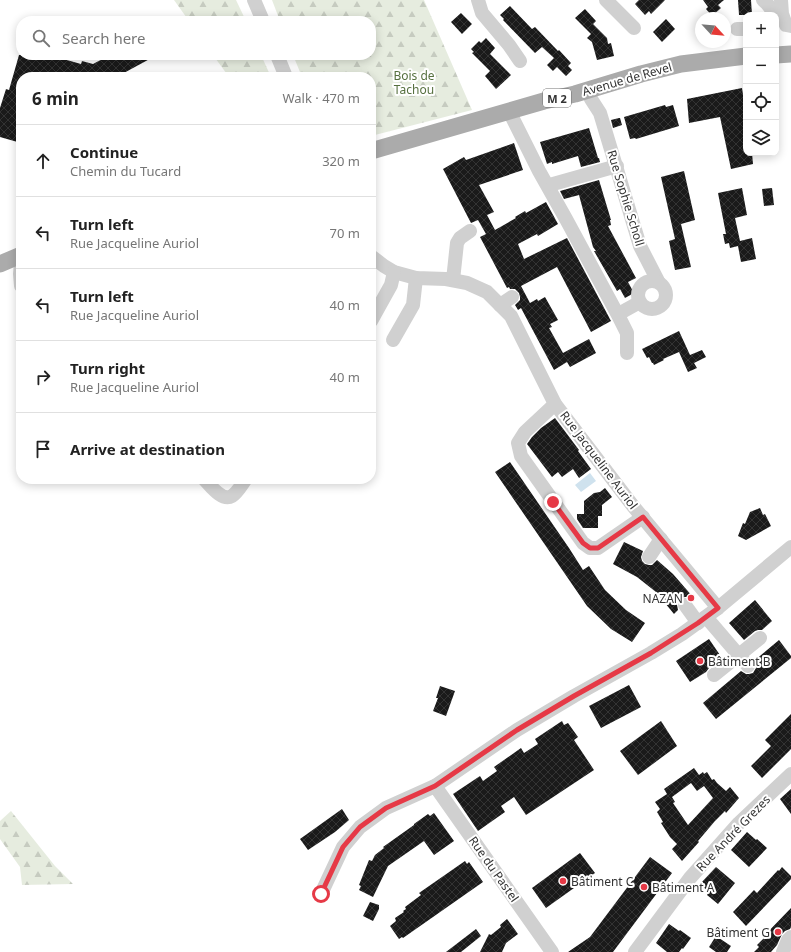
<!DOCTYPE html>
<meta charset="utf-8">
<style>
body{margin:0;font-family:"Noto Sans",sans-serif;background:#f6f6f6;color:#222}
.controls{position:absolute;right:12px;top:12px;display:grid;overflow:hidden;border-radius:8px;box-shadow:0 2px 10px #0003}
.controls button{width:36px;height:36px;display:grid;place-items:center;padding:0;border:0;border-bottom:1px solid #e0e0e0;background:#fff;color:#222;font:20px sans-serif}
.compass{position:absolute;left:695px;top:12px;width:36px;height:36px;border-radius:50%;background:#fff;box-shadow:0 2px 10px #0003;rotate:116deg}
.stop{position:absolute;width:12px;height:12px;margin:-9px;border:3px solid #e63946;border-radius:50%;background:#fff}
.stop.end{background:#e63946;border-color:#fff;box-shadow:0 1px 4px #0008}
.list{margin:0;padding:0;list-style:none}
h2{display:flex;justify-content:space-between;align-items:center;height:52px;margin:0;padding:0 16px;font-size:17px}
h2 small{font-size:13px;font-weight:400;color:#767676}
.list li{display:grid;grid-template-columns:26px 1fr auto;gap:12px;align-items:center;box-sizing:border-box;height:72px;padding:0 16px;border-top:1px solid #e0e0e0}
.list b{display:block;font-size:15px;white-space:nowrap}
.list p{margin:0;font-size:13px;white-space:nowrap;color:#767676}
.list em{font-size:13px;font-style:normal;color:#767676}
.icon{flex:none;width:22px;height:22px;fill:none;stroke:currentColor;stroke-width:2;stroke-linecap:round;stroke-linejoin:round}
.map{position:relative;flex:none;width:791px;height:952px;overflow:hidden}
.search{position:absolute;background:#fff;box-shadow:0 2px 10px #0003;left:16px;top:16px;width:360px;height:44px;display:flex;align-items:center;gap:10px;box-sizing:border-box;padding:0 14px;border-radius:16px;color:#767676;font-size:15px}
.panel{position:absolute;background:#fff;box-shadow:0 2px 10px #0003;left:16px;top:72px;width:360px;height:412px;border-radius:16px}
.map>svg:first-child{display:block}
.forest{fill:url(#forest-firs)}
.water{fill:#cfe2ee}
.building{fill:url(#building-cross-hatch);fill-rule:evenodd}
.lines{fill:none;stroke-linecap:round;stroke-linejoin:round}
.minor{stroke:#d0d0d0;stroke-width:14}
.major{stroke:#ababab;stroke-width:17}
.route{stroke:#e63946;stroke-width:5}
.poi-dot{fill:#e63946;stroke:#fff;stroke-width:1.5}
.labels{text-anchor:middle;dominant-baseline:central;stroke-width:4;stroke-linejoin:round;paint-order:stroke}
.shield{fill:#fff;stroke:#707070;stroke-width:1}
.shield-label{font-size:11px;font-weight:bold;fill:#333}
.park-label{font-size:12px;fill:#56703f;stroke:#fff}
.street-label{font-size:12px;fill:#333;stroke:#fff}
.poi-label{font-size:12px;fill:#333;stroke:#fff;text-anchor:start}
</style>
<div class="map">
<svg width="791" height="952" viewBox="0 0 791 952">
<defs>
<pattern id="forest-firs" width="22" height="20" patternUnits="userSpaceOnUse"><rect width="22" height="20" fill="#e6ecdf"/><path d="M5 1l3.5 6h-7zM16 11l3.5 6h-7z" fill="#c6cbc0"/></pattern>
<pattern id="building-cross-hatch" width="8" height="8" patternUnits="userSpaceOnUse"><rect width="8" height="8" fill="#1a1a1a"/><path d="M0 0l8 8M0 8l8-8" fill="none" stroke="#333"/></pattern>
</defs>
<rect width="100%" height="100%" fill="#fff"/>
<g class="forest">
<polygon points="174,0 236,0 246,21 189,21"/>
<polygon points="272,0 424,0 472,110 371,136 371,77 302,77 293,55 371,55 371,21 280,21"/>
<polygon points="213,55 261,55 271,77 229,77"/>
<polygon points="11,811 55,866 73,884 22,885 20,867 0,839 0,821"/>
</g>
<polygon class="water" points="590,473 596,481 581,492 575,485"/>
<g class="building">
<polygon points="639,0 665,0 651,14 649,11 645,15 635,4"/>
<polygon points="703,0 724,0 718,5 721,8 712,16 706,9 708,7"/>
<polygon points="738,0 751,0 752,15 739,15"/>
<polygon points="510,6 532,29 535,27 558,51 559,50 571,63 568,66 572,70 566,76 557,67 553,71 547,65 554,58 542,47 535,53 503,20 504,19 500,15"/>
<polygon points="585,9 596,21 593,24 607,38 608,44 611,43 614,56 597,60 592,42 587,38 591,34 575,18"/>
<polygon points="461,13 472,24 462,34 451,22"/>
<polygon points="666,19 675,29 662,42 653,32"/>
<polygon points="486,38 495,48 490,54 511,75 496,89 485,76 490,71 472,53 474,52 471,49 479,41 481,43"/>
<polygon points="19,55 49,55 81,64 82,61 93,64 110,55 157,55 122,74 123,77 21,77 21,143 0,137 0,108 6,89 9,90"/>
<polygon points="742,88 746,115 746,153 752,153 753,164 731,169 720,117 689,123 687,99"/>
<polygon points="665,105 666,107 673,105 679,126 636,139 635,138 630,139 624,117"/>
<polygon points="619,118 620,118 622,125 613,128 611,120"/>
<polygon points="589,128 598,158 599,158 600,162 581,167 578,156 552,164 552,162 547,164 540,142"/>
<polygon points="514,143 523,170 479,185 494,212 487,215 495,230 516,218 515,217 525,211 526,213 546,202 558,224 538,236 537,234 518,244 524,259 567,238 611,321 591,332 557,267 521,286 530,303 537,299 538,301 545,297 558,320 550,324 552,327 549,328 563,353 589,339 596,353 570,367 567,362 554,370 521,308 518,310 515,305 520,300 520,297 519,293 515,289 510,289 509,287 507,288 480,237 486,234 478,220 471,223 443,169 464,157 466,160"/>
<polygon points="684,171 695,220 681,224 691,267 675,270 669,241 675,239 661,177"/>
<polygon points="599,180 611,220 610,220 611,225 608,226 636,278 628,282 634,293 625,298 620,289 617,291 594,251 596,251 593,247 579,195 564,199 560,191"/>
<polygon points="742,188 747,215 735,218 740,241 752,238 756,259 741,262 738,246 730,248 729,243 725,244 723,234 726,234 718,193"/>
<polygon points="772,188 774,205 764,206 762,189"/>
<polygon points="679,331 690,355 702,350 706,357 694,363 697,368 688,372 679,352 663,359 664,360 654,365 653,363 652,363 649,357 647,358 642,349"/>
<polygon points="555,418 579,450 578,451 591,469 579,478 573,469 562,477 558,472 552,477 527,444 532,437 541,428"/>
<polygon points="510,462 569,548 583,570 589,566 605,590 626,610 645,623 632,642 611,629 587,606 495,472"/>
<polygon points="605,488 612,497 602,505 602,516 598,516 598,528 583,528 577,519 577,514 584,514 584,501 594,493 600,492"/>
<polygon points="760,508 763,515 765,514 771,526 746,540 738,536 743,523 745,524 750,512"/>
<polygon points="624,542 643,551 641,557 642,561 645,564 649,565 652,565 657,560 673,574 693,597 691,599 688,597 685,597 680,598 677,602 677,605 678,610 674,614 656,592 637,577 613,564"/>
<polygon points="755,600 772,621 762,630 758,630 755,631 744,640 729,623"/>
<polygon points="709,639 722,658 709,668 706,672 690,682 676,661"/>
<polygon points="779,640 791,656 791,658 716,719 703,703 741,671 746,674 749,674 753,673 756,668 756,664 754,661"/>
<polygon points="629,685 641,707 601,728 589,706"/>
<polygon points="440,686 455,691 446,716 433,711 438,698 436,698"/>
<polygon points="791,714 791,749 762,778 751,766 771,746 765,740"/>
<polygon points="562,721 564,725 568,723 578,737 574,740 594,770 526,815 514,797 501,806 505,812 478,831 453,794 480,776 483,781 497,771 494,767 521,748 524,753 538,744 535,739"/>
<polygon points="661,721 677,746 638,775 620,751"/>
<path d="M694 768 699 775 703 772 704 774 707 772 712 780 714 779 717 783 726 791 730 787 739 798 726 813 725 811 715 821 698 841 699 842 682 861 672 849 677 844 670 837 661 823 663 822 657 812 660 809 655 802 667 794 664 789ZM691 783 697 791 704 786 713 798 688 825 673 803 675 802 672 797Z"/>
<polygon points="791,789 791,814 780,799"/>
<polygon points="342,809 349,820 335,832 308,850 300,839"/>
<polygon points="434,813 454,841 434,855 424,841 388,866 373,897 359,890 361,886 359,885 369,860 372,861 375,855 384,848 383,847 414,825 414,824 428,814 430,816"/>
<polygon points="747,832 756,840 757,839 767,848 749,867 731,850"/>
<polygon points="580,853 595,873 546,908 532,888"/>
<polygon points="650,857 672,873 613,952 568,952 590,937"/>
<polygon points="465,861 467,864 469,862 483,882 403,938 402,937 399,939 390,926 396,921 395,918 404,912 403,911 406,909 405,907 421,895 419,893"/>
<polygon points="716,867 735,883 718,904 707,895 709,892 700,884"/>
<polygon points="782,867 791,876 791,879 746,926 733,912 754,890 757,893 778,870 779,871"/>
<polygon points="370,902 379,905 379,909 373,921 363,916"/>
<polygon points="791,908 791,927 790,929 785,931 782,934 777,945 771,952 754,952 759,947 757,945 764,938 763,937"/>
<polygon points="507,919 518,934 506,943 502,952 480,952 489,934 491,935 501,927 500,925"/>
<polygon points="669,924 679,931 680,930 691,938 683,949 682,948 679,952 667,952 656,943"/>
<polygon points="476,929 481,936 461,952 446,952"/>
<polygon points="716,936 731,946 727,952 716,952 709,947"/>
</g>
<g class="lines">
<g class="minor">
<polyline points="254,0 263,21"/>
<polyline points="478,0 482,13 509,45 520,61"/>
<polyline points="606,0 634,28"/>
<path d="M763 0C768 4 772 9 773 15"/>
<polyline points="781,0 782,14 786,25 791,26"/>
<polyline points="737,29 746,29"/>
<polyline points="277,55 286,77"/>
<polyline points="588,90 591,99 600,113 640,246 658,281"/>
<polyline points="509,111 539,171 566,219 619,317 627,333 627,353"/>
<polyline points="553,184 617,166"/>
<polyline points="371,256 384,266 394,272 416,278 446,279 467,283 487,292 511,316 555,404 633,506 718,608"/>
<polyline points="21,263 20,274 21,286"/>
<polyline points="453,280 457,243 460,238 470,231"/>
<circle cx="652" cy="295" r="14"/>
<polyline points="500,305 512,297"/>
<polyline points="622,312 640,302"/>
<polyline points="371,321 391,285 394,272"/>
<polyline points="393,340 413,305 416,278"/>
<polyline points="555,404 525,432 518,443 521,456 583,543 590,548 598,548 643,517"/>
<path d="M204 479C210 485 222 502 232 496 238 492 242 484 246 479"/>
<polyline points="649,557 661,539"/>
<polyline points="685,605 698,623"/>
<polyline points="706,617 748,666"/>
<polyline points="714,675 760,638"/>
<polyline points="435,786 552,952"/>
<polyline points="321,894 343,847 360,827 386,808 435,786 517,730 574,696 651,653 682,634 718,608 791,547"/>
<polyline points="635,952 690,878 739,823 791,774"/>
<polyline points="783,952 788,940 791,937"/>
</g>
<g class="major">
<polyline points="776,55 791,54"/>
<polyline points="371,151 544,101 575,94 641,74 681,64 746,56"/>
<polyline points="0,264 21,255"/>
</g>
</g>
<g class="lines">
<polyline class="route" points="321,894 343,847 360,827 386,808 435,786 517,730 574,696 651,653 698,623 718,608 643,517 598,548 590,548 583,543 553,502"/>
</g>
<g class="poi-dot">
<circle cx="691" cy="598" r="4"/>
<circle cx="700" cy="661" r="4"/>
<circle cx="563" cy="881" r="4"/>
<circle cx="644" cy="887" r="4"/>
<circle cx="778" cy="932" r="4"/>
</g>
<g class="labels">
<rect class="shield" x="543" y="89" width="28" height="18" rx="3"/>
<g class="shield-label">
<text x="557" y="98">M 2</text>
</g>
<g class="park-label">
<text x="414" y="75">Bois de<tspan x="414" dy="14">Tachou</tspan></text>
</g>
<g class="street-label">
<text transform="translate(627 79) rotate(-16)">Avenue de Revel</text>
<text transform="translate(626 198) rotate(73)">Rue Sophie Scholl</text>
<text transform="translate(599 460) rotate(53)">Rue Jacqueline Auriol</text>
<text transform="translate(733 833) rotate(-46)">Rue André Grezes</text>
<text transform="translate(494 869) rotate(55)">Rue du Pastel</text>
</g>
<g class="poi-label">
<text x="683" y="598" text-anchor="end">NAZAN</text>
<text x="708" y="661">Bâtiment B</text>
<text x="571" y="881">Bâtiment C</text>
<text x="652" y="887">Bâtiment A</text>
<text x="770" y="932" text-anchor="end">Bâtiment G</text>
</g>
</g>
</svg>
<div class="controls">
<button>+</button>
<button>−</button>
<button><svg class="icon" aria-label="locate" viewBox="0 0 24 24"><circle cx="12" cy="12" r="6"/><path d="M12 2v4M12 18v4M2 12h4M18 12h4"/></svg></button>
<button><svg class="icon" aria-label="layers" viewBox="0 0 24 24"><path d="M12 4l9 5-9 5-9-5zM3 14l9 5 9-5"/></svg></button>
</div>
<svg class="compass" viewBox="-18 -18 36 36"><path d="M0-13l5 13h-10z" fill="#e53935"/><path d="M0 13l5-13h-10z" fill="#767676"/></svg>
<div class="stop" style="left:321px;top:894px"></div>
<div class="stop end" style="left:553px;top:502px"></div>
<div class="search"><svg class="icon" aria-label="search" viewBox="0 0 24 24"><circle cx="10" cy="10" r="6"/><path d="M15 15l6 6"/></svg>Search here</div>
<section class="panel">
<h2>6 min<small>Walk · 470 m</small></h2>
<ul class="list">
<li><svg class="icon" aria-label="ahead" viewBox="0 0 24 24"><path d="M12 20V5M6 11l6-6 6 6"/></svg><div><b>Continue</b><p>Chemin du Tucard</p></div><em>320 m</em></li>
<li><svg class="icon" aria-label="left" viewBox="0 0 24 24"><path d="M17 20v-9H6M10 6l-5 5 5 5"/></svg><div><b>Turn left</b><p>Rue Jacqueline Auriol</p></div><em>70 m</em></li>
<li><svg class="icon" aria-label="left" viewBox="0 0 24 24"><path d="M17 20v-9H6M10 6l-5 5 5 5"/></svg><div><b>Turn left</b><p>Rue Jacqueline Auriol</p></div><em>40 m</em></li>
<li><svg class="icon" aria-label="right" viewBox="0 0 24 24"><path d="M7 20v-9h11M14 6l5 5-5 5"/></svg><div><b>Turn right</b><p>Rue Jacqueline Auriol</p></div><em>40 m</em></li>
<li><svg class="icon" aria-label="arrive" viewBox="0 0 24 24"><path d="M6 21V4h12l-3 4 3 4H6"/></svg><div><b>Arrive at destination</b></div></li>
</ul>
</section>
</div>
